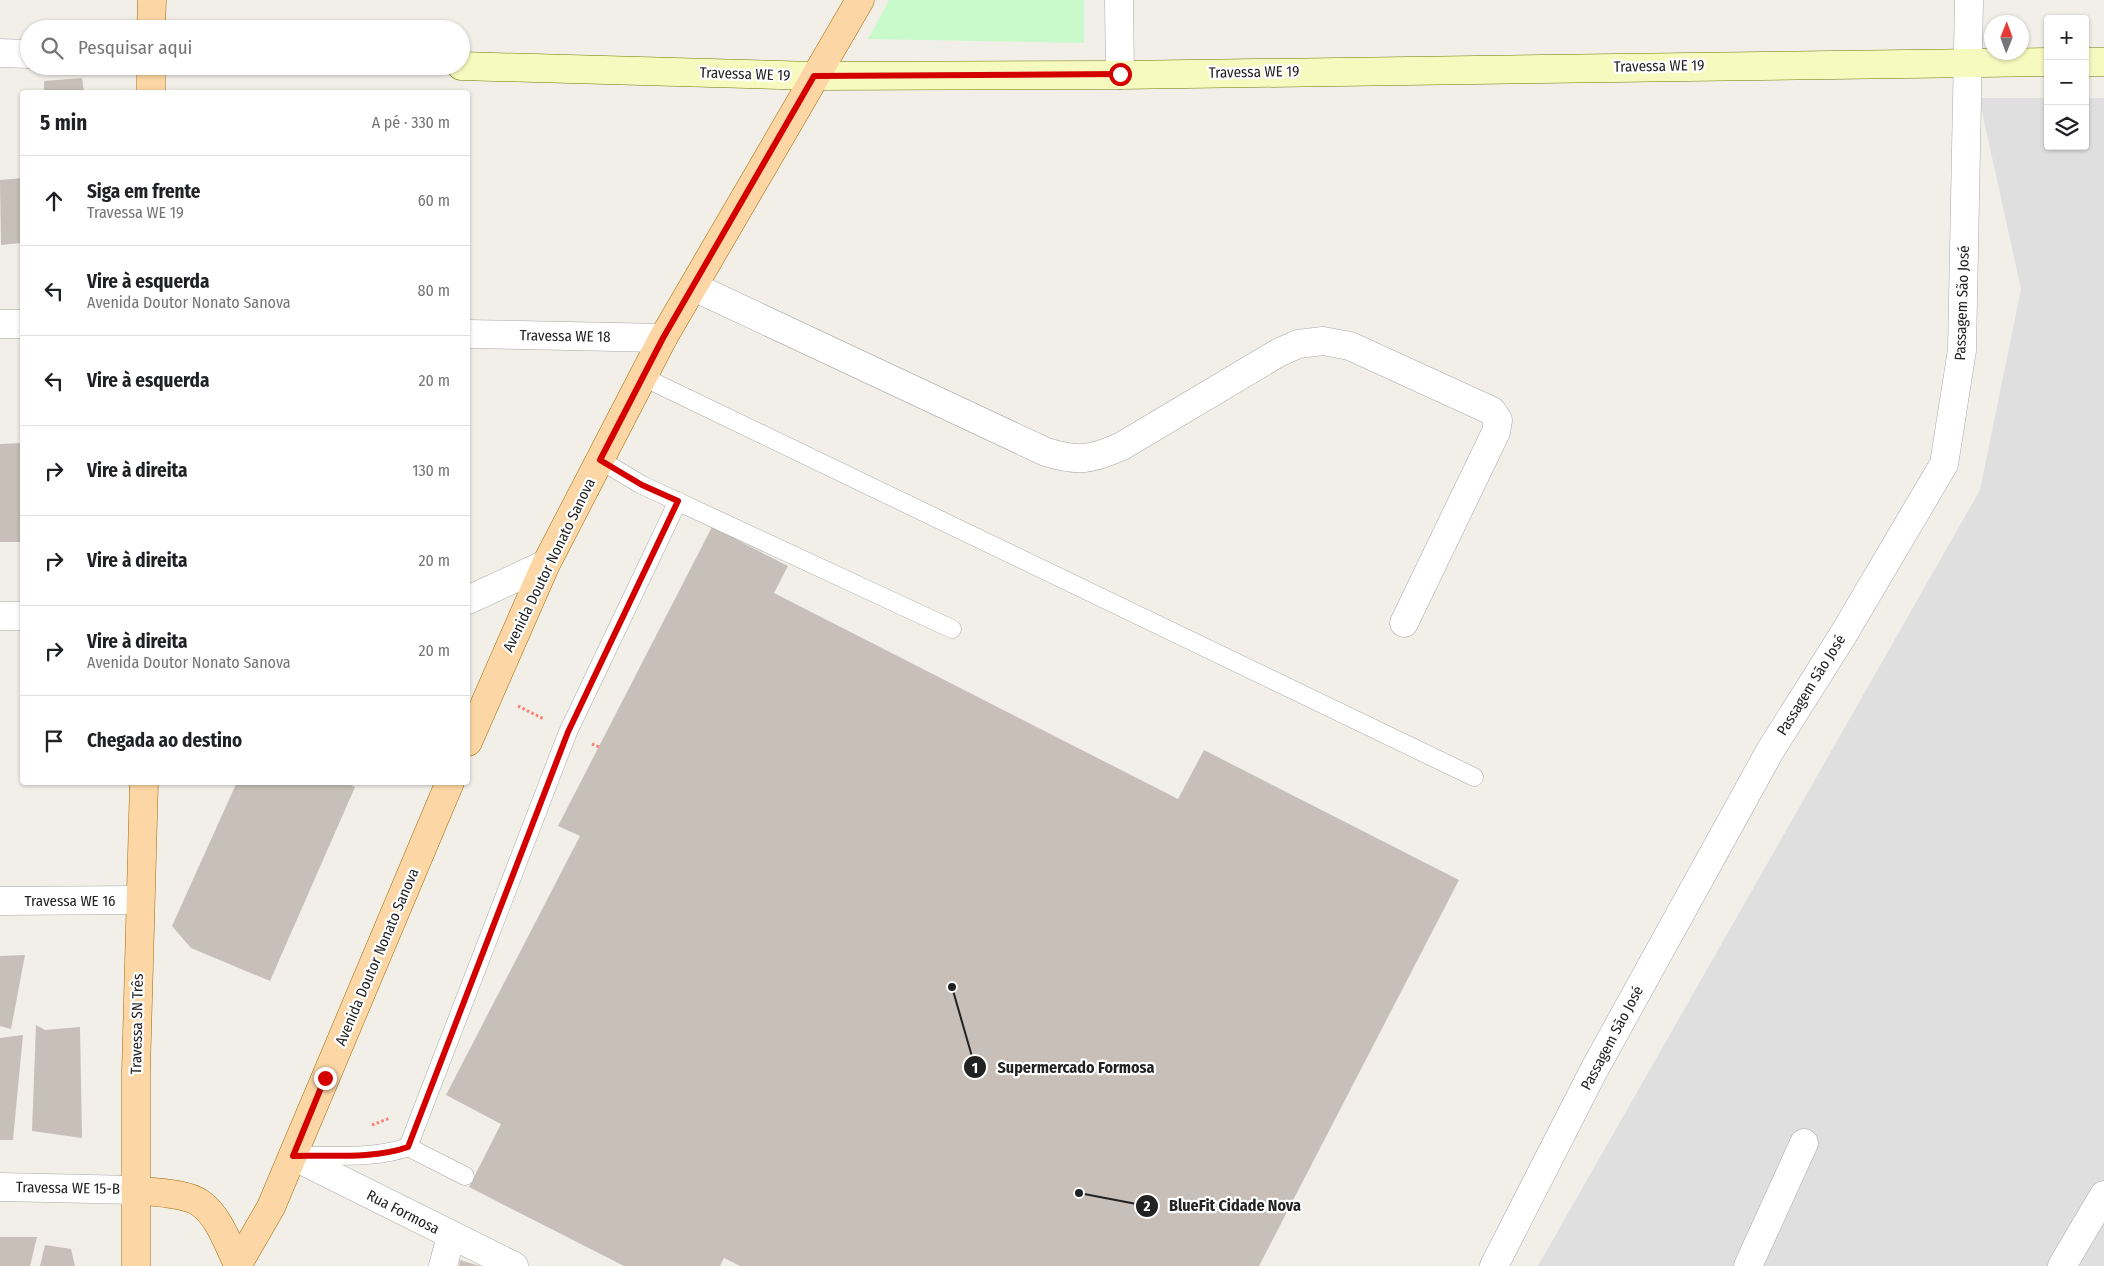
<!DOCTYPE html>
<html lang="pt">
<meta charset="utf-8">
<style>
body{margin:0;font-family:"Fira Sans Condensed",sans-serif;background:#f2f2f2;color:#202124}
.controls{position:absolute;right:15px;top:15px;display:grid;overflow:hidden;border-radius:5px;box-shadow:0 1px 4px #0004}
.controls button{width:45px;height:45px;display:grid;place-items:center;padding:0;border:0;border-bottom:1px solid #e0e0e0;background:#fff;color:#202124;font:25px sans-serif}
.compass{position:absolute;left:1984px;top:15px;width:45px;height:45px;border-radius:50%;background:#fff;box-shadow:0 1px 4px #0004;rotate:1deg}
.stop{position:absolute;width:15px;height:15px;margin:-11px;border:4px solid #d40000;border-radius:50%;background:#fff}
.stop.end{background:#d40000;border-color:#fff;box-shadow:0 1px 5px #0008}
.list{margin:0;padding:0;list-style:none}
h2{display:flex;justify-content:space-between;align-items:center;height:65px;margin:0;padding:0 20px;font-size:21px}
h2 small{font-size:16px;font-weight:400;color:#757577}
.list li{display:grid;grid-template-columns:32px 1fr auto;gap:15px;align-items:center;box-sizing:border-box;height:90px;padding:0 20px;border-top:1px solid #e0e0e0}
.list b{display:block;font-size:19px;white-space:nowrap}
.list p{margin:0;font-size:16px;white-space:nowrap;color:#757577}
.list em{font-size:16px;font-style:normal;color:#757577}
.icon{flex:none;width:28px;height:28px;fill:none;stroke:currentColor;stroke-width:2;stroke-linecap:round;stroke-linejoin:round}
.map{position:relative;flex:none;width:2104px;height:1266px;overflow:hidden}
.search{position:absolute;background:#fff;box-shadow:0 1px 4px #0004;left:20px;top:20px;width:450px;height:55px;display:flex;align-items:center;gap:12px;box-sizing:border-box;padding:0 18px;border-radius:28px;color:#757577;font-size:19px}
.panel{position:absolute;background:#fff;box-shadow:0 1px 4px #0004;left:20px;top:90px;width:450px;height:695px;border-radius:5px}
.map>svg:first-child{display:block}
.residential{fill:#e0dfdf}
.park{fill:#c8facc}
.building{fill:#c7bfb8}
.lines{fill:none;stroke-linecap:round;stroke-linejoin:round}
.service-casing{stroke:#a9a9a9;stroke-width:19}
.minor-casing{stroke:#a9a9a9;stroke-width:29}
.secondary-casing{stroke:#707d05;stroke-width:29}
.primary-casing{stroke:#a06b00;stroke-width:29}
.path{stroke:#fa8072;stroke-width:3;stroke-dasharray:2.5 2.5;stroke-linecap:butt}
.service{stroke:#fff;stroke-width:18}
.minor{stroke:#fff;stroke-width:28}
.secondary{stroke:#f7fabf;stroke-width:28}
.primary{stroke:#fcd6a4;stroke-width:28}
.route{stroke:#d40000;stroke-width:6}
.labels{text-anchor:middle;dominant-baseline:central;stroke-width:4.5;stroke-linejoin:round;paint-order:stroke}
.street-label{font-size:15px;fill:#222;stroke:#fff}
.leader{fill:none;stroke:#222;stroke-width:2}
.callout-dot{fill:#222;stroke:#fff;stroke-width:2}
.mark-label{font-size:15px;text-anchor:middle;font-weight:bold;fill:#fff}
.callout-label{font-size:16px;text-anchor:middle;font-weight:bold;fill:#222;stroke:#fff;stroke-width:4.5;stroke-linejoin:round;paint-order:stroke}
</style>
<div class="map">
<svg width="2104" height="1266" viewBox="0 0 2104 1266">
<rect width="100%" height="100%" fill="#f2efe9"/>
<polygon class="residential" points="1979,98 2048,98 2048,146 2085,146 2085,98 2104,98 2104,1266 1538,1266 1980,490 2021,289"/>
<polygon class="park" points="889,0 1084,0 1084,43 868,39"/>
<g class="building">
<polygon points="82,78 84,92 44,92 44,81"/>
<polygon points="22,178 22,230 21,243 1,245 0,180"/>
<polygon points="22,443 22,542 0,542 0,444"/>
<polygon points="712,527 788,566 774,593 1178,799 1204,750 1459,880 1259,1266 740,1266 724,1258 720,1266 624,1266 469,1187 501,1124 446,1095 580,836 558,826"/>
<polygon points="237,782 343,782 355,787 270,981 191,948 172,926"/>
<polygon points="25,955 11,1029 0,1026 0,956"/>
<polygon points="36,1025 45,1030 80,1027 82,1138 32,1131"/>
<polygon points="23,1035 13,1140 0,1140 0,1038"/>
<polygon points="0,1237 37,1237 30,1266 0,1266"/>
<polygon points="45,1245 71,1249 75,1266 40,1266"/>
<polygon points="460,1260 480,1266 459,1266"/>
</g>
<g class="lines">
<g class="service-casing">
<g id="service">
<polyline points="643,377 1474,777"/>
<polyline points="600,460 642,485 952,629"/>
<polyline points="408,1147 465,1176"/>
<path d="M298 1156C332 1155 376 1159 408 1147L568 732 678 501"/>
</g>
</g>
<g class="minor-casing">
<g id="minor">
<polyline points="1119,0 1120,75"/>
<polyline points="0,53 29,54"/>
<path d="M694 287 1046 452C1079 462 1090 460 1122 446L1278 353 1298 344 1323 341 1350 346 1492 411 1498 420 1496 432 1404 623"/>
<polyline points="0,324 22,324"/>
<polyline points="468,334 663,338"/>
<polyline points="468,600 546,564"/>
<polyline points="0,616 22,616"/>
<polyline points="0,901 140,900"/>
<polyline points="293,1156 514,1266"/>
<polyline points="0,1187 135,1190"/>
<polyline points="443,1266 451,1236"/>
<polyline points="1494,1266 1594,1070 1770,751 1843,635 1944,464 1962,350 1969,0"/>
<polyline points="1748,1266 1804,1143"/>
<polyline points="2062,1266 2104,1195"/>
</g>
</g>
<g class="secondary-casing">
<g id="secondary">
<polyline points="2085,62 2104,62"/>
<polyline points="461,66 814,76 1120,75 2048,62"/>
</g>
</g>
<g class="primary-casing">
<g id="primary">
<polyline points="151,29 152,0"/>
<polyline points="151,92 151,66"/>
<polyline points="468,742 546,564 663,338 860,0"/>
<path d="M135 1190C152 1192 186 1193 200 1203 219 1216 228 1244 238 1265"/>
<polyline points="136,1266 136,1072 144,782"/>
<polyline points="237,1266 271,1207 450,782"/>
</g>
</g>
<g class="path">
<polyline points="518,706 544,719"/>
<polyline points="592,744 599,747"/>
<polyline points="372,1125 390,1118"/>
</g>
<use href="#service" class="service"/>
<use href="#minor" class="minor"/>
<use href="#secondary" class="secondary"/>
<use href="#primary" class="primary"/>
</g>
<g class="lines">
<path class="route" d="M325 1078 293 1156C328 1155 375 1159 408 1147L568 732 678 501 642 485 600 460 663 338 814 76 1120 74"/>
</g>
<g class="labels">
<g class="street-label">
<text transform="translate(1659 66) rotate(-1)">Travessa WE 19</text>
<text transform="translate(1254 72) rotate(-1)">Travessa WE 19</text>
<text transform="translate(745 74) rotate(2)">Travessa WE 19</text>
<text transform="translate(1962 303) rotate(-88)">Passagem São José</text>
<text transform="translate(565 336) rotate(1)">Travessa WE 18</text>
<text transform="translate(549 565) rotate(-64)">Avenida Doutor Nonato Sanova</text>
<text transform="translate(1811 685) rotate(-58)">Passagem São José</text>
<text x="70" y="901">Travessa WE 16</text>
<text transform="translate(377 957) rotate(-67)">Avenida Doutor Nonato Sanova</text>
<text transform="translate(137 1024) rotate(-89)">Travessa SN Três</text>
<text transform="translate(1612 1038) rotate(-62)">Passagem São José</text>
<text transform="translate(68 1188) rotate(1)">Travessa WE 15-B</text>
<text transform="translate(403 1212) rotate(27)">Rua Formosa</text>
</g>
</g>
<path class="leader" d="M952 987L975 1067M1079 1193L1147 1206"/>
<g class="callout-dot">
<circle cx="952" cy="987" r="5"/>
<circle cx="1079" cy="1193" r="5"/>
<circle cx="975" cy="1067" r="12"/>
<circle cx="1147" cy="1206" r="12"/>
</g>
<g class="mark-label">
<text x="975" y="1073">1</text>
<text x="1147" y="1211">2</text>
</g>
<g class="callout-label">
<text x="1076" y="1073">Supermercado Formosa</text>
<text x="1235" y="1211">BlueFit Cidade Nova</text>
</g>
</svg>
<div class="controls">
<button>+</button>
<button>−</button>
<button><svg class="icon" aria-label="layers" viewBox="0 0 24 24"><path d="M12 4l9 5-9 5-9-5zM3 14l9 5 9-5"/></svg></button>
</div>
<svg class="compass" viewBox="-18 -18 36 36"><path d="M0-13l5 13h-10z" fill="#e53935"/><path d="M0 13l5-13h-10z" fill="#757577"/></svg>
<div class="stop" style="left:1120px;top:74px"></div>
<div class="stop end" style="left:325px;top:1078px"></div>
<div class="search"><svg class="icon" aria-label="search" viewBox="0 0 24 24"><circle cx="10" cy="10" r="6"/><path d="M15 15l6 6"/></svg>Pesquisar aqui</div>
<section class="panel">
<h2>5 min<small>A pé · 330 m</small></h2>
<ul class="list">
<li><svg class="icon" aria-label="ahead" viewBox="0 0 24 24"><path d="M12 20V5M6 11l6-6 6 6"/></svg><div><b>Siga em frente</b><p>Travessa WE 19</p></div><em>60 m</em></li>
<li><svg class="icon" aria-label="left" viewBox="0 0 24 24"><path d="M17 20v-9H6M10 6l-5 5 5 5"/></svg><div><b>Vire à esquerda</b><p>Avenida Doutor Nonato Sanova</p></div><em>80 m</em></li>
<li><svg class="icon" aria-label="left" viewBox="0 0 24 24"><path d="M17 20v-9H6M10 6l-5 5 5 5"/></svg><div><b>Vire à esquerda</b></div><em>20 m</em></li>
<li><svg class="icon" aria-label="right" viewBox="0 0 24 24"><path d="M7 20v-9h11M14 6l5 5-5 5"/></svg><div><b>Vire à direita</b></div><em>130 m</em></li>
<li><svg class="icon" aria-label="right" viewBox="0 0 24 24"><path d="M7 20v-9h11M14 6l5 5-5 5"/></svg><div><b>Vire à direita</b></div><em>20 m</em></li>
<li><svg class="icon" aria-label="right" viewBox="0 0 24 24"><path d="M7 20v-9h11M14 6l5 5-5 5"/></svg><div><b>Vire à direita</b><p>Avenida Doutor Nonato Sanova</p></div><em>20 m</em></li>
<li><svg class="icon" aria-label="arrive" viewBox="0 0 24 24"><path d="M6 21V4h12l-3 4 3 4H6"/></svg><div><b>Chegada ao destino</b></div></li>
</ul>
</section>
</div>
